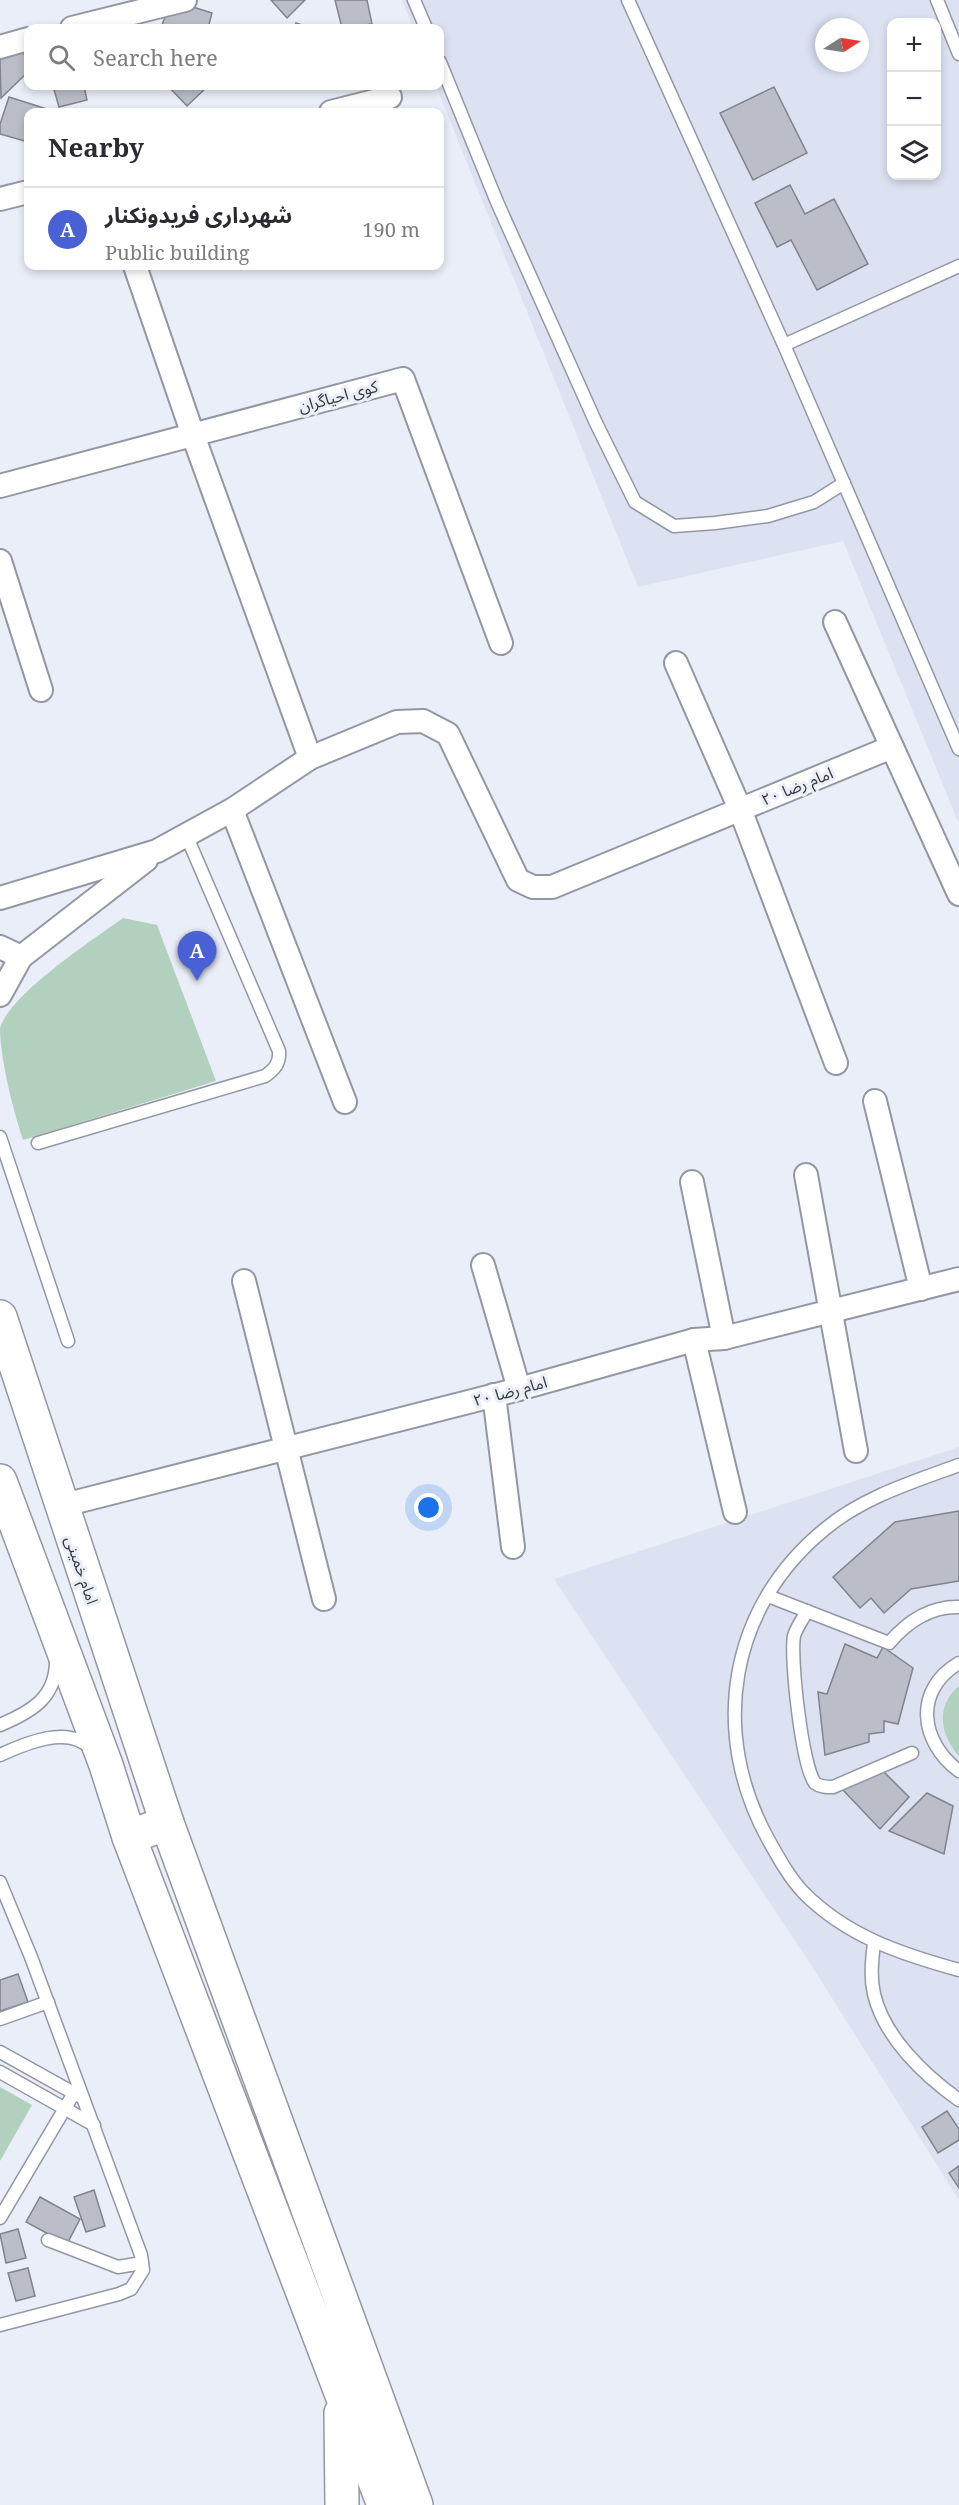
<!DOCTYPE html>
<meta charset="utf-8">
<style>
body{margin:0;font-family:"Noto Serif","Noto Sans Arabic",serif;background:#f2f2f3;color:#2b2b33}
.controls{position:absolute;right:18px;top:18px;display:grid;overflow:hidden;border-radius:12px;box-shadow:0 3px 9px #0003}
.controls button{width:54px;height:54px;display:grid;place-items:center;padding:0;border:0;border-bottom:2px solid #e1e1e2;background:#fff;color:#2b2b33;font:30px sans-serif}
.compass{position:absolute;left:815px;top:18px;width:54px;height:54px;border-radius:50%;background:#fff;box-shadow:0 3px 9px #0003;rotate:78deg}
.you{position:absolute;left:429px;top:1508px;width:21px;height:21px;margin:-15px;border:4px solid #fff;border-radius:50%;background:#1a73e8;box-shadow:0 0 0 9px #1a73e833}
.badge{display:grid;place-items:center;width:39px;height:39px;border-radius:50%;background:#4961d5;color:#fff;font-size:20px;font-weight:700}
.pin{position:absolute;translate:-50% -50px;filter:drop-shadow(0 2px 3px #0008)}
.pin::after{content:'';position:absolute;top:32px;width:21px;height:18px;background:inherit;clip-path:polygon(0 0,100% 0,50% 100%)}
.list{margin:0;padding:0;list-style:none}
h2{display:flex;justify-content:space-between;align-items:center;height:78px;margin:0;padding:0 24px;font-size:26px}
h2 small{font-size:20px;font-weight:400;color:#7c7c81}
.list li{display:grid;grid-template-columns:39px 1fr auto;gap:18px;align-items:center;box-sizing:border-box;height:84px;padding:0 24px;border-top:2px solid #e1e1e2}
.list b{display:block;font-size:22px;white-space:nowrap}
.list p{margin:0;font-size:20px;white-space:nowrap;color:#7c7c81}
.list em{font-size:20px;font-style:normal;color:#7c7c81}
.icon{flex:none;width:33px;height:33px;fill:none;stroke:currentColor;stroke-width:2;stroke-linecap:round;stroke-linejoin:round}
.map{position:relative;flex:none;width:959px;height:2505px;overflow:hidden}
.search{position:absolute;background:#fff;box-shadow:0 3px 9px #0003;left:24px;top:24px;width:420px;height:66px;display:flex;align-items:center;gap:15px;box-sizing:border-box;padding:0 21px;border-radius:12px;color:#7c7c81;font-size:22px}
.panel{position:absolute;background:#fff;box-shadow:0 3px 9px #0003;left:24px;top:108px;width:420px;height:162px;border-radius:12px}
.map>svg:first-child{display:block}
.built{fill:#dce2f2;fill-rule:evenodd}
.green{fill:#b1d0bd}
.building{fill:#bbbec9;stroke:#80838d;stroke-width:1.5}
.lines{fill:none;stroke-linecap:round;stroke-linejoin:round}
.lane-casing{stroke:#9497a1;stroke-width:15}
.street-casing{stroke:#9497a1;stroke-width:26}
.primary-casing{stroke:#9497a1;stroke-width:36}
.highway-casing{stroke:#9497a1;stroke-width:36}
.lane{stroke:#fff;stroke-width:12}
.street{stroke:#fff;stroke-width:22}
.primary{stroke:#fff;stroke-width:33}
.highway{stroke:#fff;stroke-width:33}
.labels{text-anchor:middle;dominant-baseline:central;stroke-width:6;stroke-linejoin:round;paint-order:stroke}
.street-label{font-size:16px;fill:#37383c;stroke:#eaeef8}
</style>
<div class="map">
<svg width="959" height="2505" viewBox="0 0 959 2505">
<rect width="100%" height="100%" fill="#eaeef8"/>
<g class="built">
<path d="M402 0H959V824L843 541 638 587 436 86H440V28H413ZM892 22H936V176H892ZM824 27H860V63H824Z"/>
<polygon points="959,1447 959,2200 808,1960 554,1579"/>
</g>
<g class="green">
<path d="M123 918 157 925 216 1081 23 1140C13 1110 0 1058 0 1028 11 993 93 940 123 918Z"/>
<path d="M959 1686V1756C940 1735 935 1706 959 1686Z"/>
<polygon points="0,2087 32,2105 0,2161"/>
</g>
<g class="building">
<polygon points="171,0 212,13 208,28 161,28"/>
<polygon points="271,0 305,0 287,18"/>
<polygon points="335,0 367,0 372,24 342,28"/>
<polygon points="296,23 311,28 294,28"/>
<polygon points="16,44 28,59 28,72 1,98 0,60"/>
<polygon points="53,86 84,86 87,100 59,107"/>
<polygon points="168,86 208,86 187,106"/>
<polygon points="774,87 807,153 753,180 720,113"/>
<polygon points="9,97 50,110 49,112 28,112 28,142 0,134 0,124"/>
<polygon points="790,185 805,214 834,199 868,264 817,290 791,240 777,247 755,203"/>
<polygon points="959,1511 959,1581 911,1589 884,1613 871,1598 860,1608 833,1577 895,1522"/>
<polygon points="845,1644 877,1658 883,1647 913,1668 898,1724 884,1721 884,1732 869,1734 869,1742 825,1755 818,1692 827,1694"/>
<polygon points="882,1770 909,1797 880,1829 842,1789"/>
<polygon points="927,1793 953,1806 944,1854 889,1831"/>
<polygon points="18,1974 28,2002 0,2011 0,1980"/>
<polygon points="947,2111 959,2129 959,2140 938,2153 922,2127"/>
<polygon points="959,2166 959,2188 949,2173"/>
<polygon points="94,2190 105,2226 86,2232 74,2197"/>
<polygon points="40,2197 80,2219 67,2244 26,2222"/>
<polygon points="18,2229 26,2258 6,2263 0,2234"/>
<polygon points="28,2268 35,2296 16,2301 8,2273"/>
</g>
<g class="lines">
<g class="lane-casing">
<g id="lane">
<polyline points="414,0 426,28"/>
<polyline points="628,0 784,345 959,749"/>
<polyline points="937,0 959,54"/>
<polyline points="440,62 497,202 596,423 635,502 674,526 715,523 768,516 814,502 844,483"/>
<polyline points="784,345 959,266"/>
<polyline points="0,1137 68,1341"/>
<path d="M38 1143 265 1076C275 1069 280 1063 279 1051L187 837"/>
<path d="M959 1465C913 1482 863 1497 825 1529 729 1607 709 1732 768 1839 778 1857 789 1877 803 1892 846 1936 901 1954 959 1970"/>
<path d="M768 1596 889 1643C907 1622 929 1606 959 1607"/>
<path d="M807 1611C803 1619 796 1628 794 1636 790 1657 802 1767 815 1783 820 1787 827 1787 833 1787L912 1753"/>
<path d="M959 1663C913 1690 920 1742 959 1771"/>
<path d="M0 1725C31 1712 56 1698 56 1661"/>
<path d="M0 1755C24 1744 69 1724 91 1749"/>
<polyline points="0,1882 31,1957 141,2255 143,2270 131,2289 119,2294 0,2325"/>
<path d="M874 1943C872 1960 870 1977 874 1994 884 2037 924 2075 959 2100"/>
<polyline points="0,2019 48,2002"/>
<polyline points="0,2052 79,2096"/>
<polyline points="0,2072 94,2125"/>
<polyline points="0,2218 74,2093"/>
<polyline points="48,2240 118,2267 142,2263"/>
</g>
</g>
<g class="street-casing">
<g id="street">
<polyline points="72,28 185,0"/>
<polyline points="0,47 28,39"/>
<polyline points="331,112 390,97"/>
<polyline points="0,199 28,192"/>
<polyline points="135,266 193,435 310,758"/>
<polyline points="0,486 403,379 501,643"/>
<polyline points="0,561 41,690"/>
<polyline points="835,622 892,747"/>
<polyline points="676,663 740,809 836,1063"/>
<polyline points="232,810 345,1102"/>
<polyline points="0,898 157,851 232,810 310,758 397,722 423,721 448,734 518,880 533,887 552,887 892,747 959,894"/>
<polyline points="0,947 21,957"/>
<polyline points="0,995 21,957 146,860"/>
<polyline points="875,1101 921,1289"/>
<polyline points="806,1175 856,1451"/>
<polyline points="692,1182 724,1338"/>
<polyline points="483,1265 519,1389"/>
<polyline points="244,1281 324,1599"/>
<polyline points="694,1340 735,1512"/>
<polyline points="494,1395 513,1547"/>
<polyline points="60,1506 519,1389 694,1340 724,1338 959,1279"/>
</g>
</g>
<g class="primary-casing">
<g id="primary">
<polyline points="0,1317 167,1823"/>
<polyline points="0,1481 106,1765 129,1837"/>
</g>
</g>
<g class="highway-casing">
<g id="highway">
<polyline points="341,2413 342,2505"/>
<polyline points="384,2505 129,1837 167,1823 416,2505"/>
</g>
</g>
<use href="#lane" class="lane"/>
<use href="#street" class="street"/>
<use href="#primary" class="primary"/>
<use href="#highway" class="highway"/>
</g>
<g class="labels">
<g class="street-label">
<text transform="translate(338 396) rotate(-15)">کوی احیاگران</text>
<text transform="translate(797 786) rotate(-22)">امام رضا ۲۰</text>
<text transform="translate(510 1391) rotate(-15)">امام رضا ۲۰</text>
<text transform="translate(82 1570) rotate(71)">امام خمینی</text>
</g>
</g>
</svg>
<div class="controls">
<button>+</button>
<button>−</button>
<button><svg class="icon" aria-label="layers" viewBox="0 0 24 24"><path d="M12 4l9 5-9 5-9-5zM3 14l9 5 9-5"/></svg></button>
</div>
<svg class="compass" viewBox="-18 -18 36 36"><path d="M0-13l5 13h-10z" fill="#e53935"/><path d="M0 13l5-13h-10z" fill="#7c7c81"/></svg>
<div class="you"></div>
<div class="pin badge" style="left:197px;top:981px">A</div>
<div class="search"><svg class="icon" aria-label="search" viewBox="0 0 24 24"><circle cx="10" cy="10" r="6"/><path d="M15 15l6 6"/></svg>Search here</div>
<section class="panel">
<h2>Nearby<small></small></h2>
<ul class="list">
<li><span class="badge">A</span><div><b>شهرداری فریدونکنار</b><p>Public building</p></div><em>190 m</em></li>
</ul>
</section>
</div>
